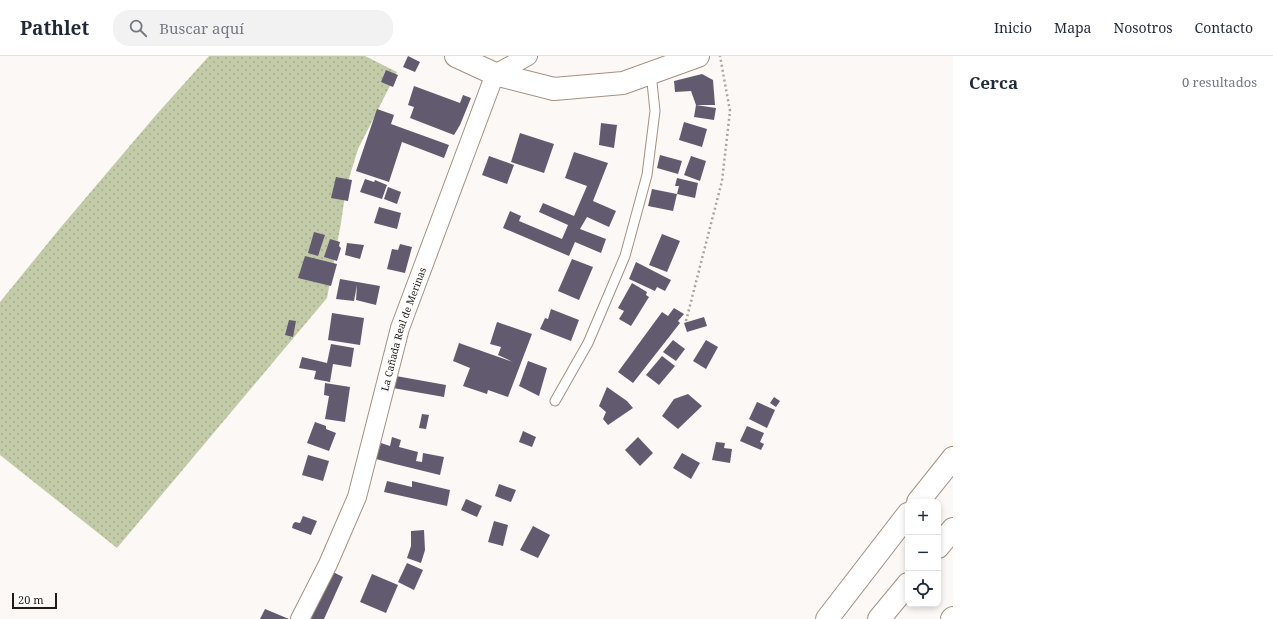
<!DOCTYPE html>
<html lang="es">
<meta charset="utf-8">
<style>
body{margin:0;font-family:"Noto Serif",serif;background:#f2f2f3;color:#1f2937}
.controls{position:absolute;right:12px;bottom:12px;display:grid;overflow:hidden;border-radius:8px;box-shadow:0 2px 6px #0003}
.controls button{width:36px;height:36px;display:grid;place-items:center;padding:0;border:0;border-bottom:1px solid #e0e1e3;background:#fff;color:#1f2937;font:20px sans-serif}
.scale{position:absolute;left:12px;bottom:10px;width:45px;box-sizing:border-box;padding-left:4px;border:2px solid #221b15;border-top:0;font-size:11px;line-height:14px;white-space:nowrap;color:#221b15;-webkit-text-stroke:3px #fff;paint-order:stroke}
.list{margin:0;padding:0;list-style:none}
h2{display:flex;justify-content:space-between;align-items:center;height:52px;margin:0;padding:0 16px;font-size:17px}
h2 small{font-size:13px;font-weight:400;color:#747a83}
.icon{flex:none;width:22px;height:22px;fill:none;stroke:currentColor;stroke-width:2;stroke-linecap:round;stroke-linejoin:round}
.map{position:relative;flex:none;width:953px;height:563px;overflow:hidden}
header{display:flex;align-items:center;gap:24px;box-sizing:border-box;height:56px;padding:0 20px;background:#fff;border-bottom:1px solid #e0e1e3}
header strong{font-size:19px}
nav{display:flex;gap:22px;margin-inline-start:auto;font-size:14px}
.search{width:280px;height:36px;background:#f2f2f3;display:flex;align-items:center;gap:10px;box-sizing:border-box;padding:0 14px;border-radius:16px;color:#747a83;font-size:15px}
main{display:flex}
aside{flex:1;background:#fff}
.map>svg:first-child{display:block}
.grass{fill:url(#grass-dots)}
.building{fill:#625b70}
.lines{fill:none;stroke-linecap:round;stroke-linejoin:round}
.service-casing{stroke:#a49181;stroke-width:11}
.minor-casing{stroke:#a49181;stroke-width:20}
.secondary-casing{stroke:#a49181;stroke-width:24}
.motorway-casing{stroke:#a49181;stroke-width:24}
.path{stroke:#a9a39f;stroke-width:2.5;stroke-dasharray:2 3;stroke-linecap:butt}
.service{stroke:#fff;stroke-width:9}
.minor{stroke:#fff;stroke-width:18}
.secondary{stroke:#fff;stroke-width:22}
.motorway{stroke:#fff;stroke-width:22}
.labels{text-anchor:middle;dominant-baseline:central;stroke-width:4;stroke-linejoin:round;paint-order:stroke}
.street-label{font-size:10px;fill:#221b15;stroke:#fff}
</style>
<header>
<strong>Pathlet</strong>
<div class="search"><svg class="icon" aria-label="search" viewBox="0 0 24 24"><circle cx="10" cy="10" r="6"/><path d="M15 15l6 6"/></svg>Buscar aquí</div>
<nav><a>Inicio</a><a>Mapa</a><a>Nosotros</a><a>Contacto</a></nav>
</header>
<main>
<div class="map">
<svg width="953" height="563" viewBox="0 0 953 563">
<defs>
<pattern id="grass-dots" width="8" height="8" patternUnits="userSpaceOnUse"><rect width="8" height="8" fill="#c2caa7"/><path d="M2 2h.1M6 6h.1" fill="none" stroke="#a6ad8f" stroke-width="1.8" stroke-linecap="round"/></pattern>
</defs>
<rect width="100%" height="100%" fill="#fcf8f5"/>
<polygon class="grass" points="209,0 365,0 397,16 358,93 346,132 341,167 327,242 117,492 0,399 0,246 61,171 156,59"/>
<g class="building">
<polygon points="408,0 420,6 415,16 403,11"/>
<polygon points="386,14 398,19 393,31 381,26"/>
<polygon points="702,18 713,24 715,49 696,49 716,52 714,64 694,61 696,49 691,35 675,36 674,25"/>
<polygon points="414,30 460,47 463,39 471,42 460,69 454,79 410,62 414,51 408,49"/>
<polygon points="377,53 394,59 391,68 449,89 444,102 402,86 389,126 356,115"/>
<polygon points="684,66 707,73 702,91 679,84"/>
<polygon points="601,67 617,69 614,92 599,89"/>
<polygon points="520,77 554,88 544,117 511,106"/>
<polygon points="574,96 608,107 593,145 616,155 609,171 587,161 580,173 606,183 601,197 575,186 569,200 503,172 510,155 521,160 519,165 562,183 568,169 539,156 543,147 574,160 587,130 565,122"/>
<polygon points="660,99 682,105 678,118 657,112"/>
<polygon points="489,100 514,109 507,128 482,119"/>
<polygon points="691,100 706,105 700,125 684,119"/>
<polygon points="336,121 352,124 348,145 331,142"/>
<polygon points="677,122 698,127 695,142 677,138 679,130 675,130"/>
<polygon points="365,123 374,126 375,124 387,129 382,143 360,136"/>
<polygon points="388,131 401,136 397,148 384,143"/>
<polygon points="652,133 677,138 673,155 648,150"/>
<polygon points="379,151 401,157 397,173 374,167"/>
<polygon points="314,176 325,179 318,200 308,197"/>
<polygon points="662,178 680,185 667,216 649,209"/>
<polygon points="330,183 340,186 339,190 341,192 337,205 324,201"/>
<polygon points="347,187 364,189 360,203 345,199"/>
<polygon points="400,188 412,191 405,217 387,213 392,193 398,194"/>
<polygon points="305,200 337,208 331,230 298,222"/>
<polygon points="572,203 593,211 579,244 558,235"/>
<polygon points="636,206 671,224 665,235 657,231 655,235 629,223"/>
<polygon points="340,223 380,230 376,249 356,244 357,229 354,245 336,243"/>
<polygon points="632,227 647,236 646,239 649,241 631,270 619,263 624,255 618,252"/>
<polygon points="674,252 684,258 678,265 680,267 633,327 618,316 662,256 668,260"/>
<polygon points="551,253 579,264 571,285 540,273 545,262 548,263"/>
<polygon points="332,257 364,262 360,289 328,284"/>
<polygon points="704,261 707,270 687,276 684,267"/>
<polygon points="289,264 296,265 293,281 285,279"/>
<polygon points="497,266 532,278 508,341 488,334 487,338 463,330 470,312 453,305 459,287 513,306 498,299 501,291 490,288"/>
<polygon points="673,284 685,293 676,305 663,296"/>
<polygon points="706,284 718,291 706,313 693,305"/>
<polygon points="331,288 354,292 351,311 333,308 330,326 314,323 316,315 299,312 302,301 327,307"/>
<polygon points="662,300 675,310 659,329 646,319"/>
<polygon points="528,305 547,312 539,340 519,330"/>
<polygon points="396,320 446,329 444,341 393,332"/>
<polygon points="325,327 350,331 345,366 325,363 329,340 324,339"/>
<polygon points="607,331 627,345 633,352 608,369 603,363 606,356 599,350"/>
<polygon points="688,338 702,350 678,373 662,360 674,343"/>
<polygon points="774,341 780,345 776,351 770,347"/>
<polygon points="757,346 775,354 767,372 749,363"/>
<polygon points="422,358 429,359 426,373 419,372"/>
<polygon points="315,366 326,370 326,373 336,377 329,395 307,387"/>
<polygon points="747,370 764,377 760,386 764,388 761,394 740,385"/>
<polygon points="523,375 536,381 532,391 519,386"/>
<polygon points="392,381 401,384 399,391 418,396 416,405 422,406 423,397 444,401 440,419 395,408 376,403 381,387 390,390"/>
<polygon points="638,381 653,397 640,410 625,394"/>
<polygon points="716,386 725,387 724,392 732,393 730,407 712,404"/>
<polygon points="682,397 700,407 691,423 673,412"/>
<polygon points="308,399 329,405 323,425 302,419"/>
<polygon points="387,425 412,431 412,425 450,434 447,450 384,436"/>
<polygon points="499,428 516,434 511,446 495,440"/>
<polygon points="466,443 482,450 477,461 461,454"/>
<polygon points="303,460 317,465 311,479 292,472 293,468 295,466 300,467"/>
<polygon points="494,465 508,469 503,490 488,486"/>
<polygon points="533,470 550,479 538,502 520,494"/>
<polygon points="424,474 425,494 421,507 407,502 411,490 411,475"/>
<polygon points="407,507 423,514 414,534 398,526"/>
<polygon points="333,516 343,521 324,563 310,563"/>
<polygon points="372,518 398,529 386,557 360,546"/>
<polygon points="265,553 289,563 260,563"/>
</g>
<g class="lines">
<g class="service-casing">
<polyline id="service" points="555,345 588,287 625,200 647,119 655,55 651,17"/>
</g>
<g class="minor-casing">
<g id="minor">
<path id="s1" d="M300 563 328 508 357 441 400 272 495 18 528 0"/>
</g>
</g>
<g class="secondary-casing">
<polyline id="secondary" points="456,0 495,18 554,33 623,27 698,0"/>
</g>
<g class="motorway-casing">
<g id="motorway">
<polyline points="918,446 953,402"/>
<polyline points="938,491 953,473"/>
<polyline points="827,563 908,458"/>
<polyline points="879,563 908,528"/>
<polyline points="952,563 953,562"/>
</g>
</g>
<polyline class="path" points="686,265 722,125 730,55 720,0"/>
<use href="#service" class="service"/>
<use href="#minor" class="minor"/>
<use href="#secondary" class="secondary"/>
<use href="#motorway" class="motorway"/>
</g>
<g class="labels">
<g class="street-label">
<text stroke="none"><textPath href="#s1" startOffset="309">La Cañada Real de Merinas</textPath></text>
</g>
</g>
</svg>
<div class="controls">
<button>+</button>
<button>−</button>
<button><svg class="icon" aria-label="locate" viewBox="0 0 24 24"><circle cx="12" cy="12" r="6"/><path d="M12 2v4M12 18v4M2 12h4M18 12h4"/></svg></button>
</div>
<div class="scale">20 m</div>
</div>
<aside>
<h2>Cerca<small>0 resultados</small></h2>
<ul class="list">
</ul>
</aside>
</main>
